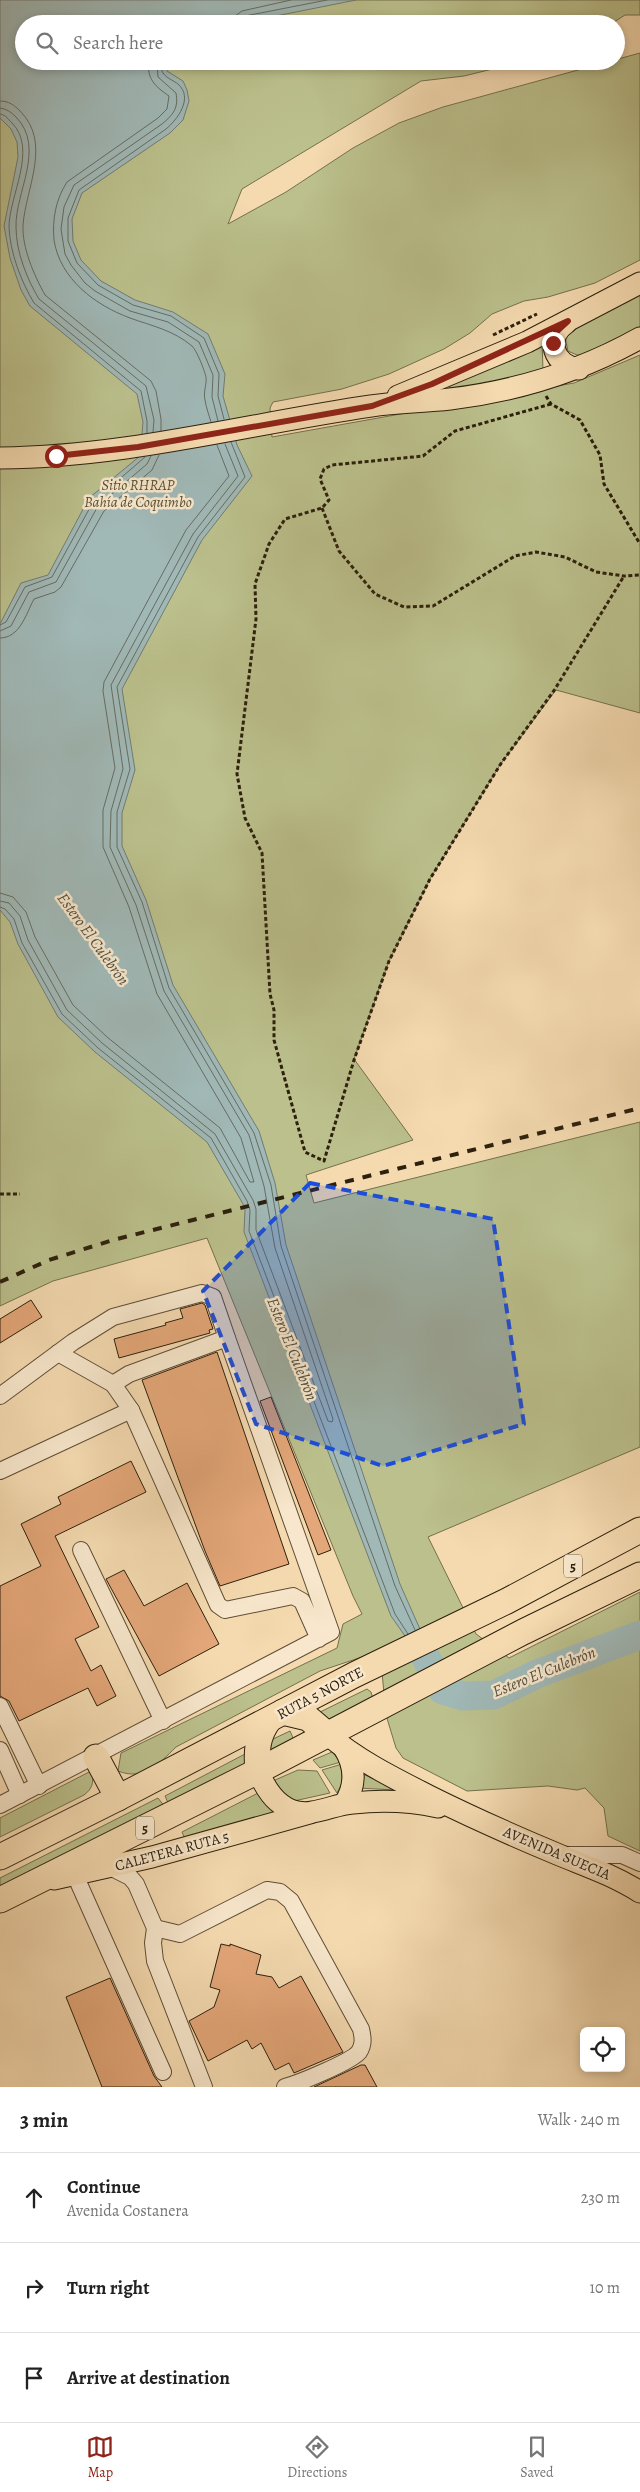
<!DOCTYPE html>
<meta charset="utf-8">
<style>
body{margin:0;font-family:Alegreya,serif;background:#f6f6f6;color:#222}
.controls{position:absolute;right:15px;bottom:15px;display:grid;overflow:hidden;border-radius:8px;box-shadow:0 2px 8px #0003}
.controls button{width:45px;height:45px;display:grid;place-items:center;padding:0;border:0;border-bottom:1px solid #e0e0e0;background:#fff;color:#222;font:25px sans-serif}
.stop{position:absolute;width:15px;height:15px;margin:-11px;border:4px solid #8f2418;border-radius:50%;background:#fff}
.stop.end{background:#8f2418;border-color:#fff;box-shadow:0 1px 5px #0008}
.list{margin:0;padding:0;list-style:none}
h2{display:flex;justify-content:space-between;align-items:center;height:65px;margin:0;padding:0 20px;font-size:21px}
h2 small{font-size:16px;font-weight:400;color:#767676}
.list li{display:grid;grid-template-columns:32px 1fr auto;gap:15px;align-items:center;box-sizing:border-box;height:90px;padding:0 20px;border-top:1px solid #e0e0e0}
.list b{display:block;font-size:19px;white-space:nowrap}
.list p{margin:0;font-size:16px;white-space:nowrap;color:#767676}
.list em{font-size:16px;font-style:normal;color:#767676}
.icon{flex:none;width:28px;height:28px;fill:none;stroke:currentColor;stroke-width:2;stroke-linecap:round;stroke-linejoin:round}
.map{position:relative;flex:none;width:640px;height:2087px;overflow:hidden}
.search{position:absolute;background:#fff;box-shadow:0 2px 8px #0003;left:15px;right:15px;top:15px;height:55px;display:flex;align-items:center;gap:12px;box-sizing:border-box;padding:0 18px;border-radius:28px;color:#767676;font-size:19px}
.sheet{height:335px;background:#fff}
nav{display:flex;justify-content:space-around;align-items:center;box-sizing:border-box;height:70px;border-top:1px solid #e0e0e0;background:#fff;font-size:14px;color:#767676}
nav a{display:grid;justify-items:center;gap:2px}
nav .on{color:#8f2418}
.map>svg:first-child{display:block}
.green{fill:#bbc08c;stroke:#74704c}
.water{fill:#a0b8b6;stroke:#727b72}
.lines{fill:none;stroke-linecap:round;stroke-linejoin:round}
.shore{stroke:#666c62;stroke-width:1}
.river{stroke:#a0b8b6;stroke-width:29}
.building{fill:#e4a779;stroke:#2d200d}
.minor-casing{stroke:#5f4e36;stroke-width:18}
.major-casing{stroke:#2d200d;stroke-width:23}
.highway-casing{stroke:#2d200d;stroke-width:27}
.path{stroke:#2d200d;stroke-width:3;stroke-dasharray:4 2.5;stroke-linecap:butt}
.minor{stroke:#f8e7cc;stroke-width:16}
.major{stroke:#f5dab0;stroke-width:21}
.highway{stroke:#f5dab0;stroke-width:25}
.rail{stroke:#2d200d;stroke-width:4;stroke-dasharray:9 9;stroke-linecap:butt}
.route{stroke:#8f2418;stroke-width:6}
.marked{fill:#1d4ed8;fill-opacity:0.2;stroke:#1d4ed8;stroke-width:4;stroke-dasharray:10 6;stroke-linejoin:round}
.labels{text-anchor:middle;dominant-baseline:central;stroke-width:5;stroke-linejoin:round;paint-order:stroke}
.shield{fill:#f8e7cc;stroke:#6a5c46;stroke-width:1}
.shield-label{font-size:14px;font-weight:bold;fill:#2d200d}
.park-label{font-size:15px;font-style:italic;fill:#585033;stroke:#f8e7cc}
.street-label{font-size:15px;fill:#2d200d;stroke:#f8e7cc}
.water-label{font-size:16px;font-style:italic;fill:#504e40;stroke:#f8e7cc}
</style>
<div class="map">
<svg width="640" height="2087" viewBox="0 0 640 2087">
<rect width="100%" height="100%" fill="#f5dab0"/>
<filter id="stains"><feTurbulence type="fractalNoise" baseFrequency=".004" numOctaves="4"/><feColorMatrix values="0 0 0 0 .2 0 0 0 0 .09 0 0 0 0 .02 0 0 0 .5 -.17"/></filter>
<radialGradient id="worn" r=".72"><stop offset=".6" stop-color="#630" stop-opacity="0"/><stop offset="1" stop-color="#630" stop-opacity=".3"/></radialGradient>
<g class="green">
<path d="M0 0H640V15H625L611 24H24V61H525L464 76 421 81 242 189 228 224 286 192 353 148 399 123 443 107 640 53V260L595 283 548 297 524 301 492 314 470 333 444 349 389 374 342 389 273 402 270 408 272 437 574 383 640 355V713L556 690 500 765 430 879 389 961 354 1059 413 1140 306 1175 314 1203 640 1122V1447L428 1537 476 1634 509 1658 640 1592V1851L608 1836 604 1808 585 1788 577 1790 548 1786 467 1791 403 1758 396 1748 386 1715 380 1651 320 1671 176 1747C159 1764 143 1781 118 1771L121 1753 337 1648 343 1624 362 1614 353 1596 207 1238 53 1281 0 1306Z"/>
<polygon points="640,295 640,327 582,355 577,355 568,351 565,338 573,329"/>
<polygon points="542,341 543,370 527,376 448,390 450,386 517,351"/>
<polygon points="367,1689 371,1692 373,1699 332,1721 318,1713"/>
<polygon points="290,1731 294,1740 264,1756 271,1740"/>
<polygon points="332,1752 341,1762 320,1768 313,1760"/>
<polygon points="245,1754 245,1765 169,1805 165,1796"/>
<polygon points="342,1764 342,1783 337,1793 322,1770"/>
<polygon points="298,1770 317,1771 330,1793 294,1801 289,1799 275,1783 275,1780"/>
<path d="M89 1772 92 1773C94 1783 92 1789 84 1795L0 1837V1818Z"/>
<polygon points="360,1773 397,1788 397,1790 357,1788"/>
<polygon points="260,1792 281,1811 185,1839 182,1832"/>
<polygon points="158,1798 165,1807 0,1889 0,1878"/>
</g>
<polygon class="water" points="0,0 356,0 236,24 24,24 24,61 171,61 167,66 167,71 183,81 187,90 189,101 183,120 170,133 82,193 72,219 73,241 81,260 101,281 135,300 173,312 208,334 225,374 223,396 237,445 252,476 202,540 122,689 135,770 122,813 122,846 146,900 173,985 259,1131 275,1183 286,1245 400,1584 431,1654 443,1690 391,1616 244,1232 245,1210 243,1204 207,1142 95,1052 58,1017 18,944 10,922 0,910 0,624 21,583 48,575 89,498 140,456 143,422 137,394 30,306 21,290 10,258 4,226 18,157 17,142 11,129 0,118"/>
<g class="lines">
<g class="shore">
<polyline points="234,24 235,16 242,11 291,0"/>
<polyline points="240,24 245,16 327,0"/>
<path d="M149 61C146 79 156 87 169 96L167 109 158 118 67 182C56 199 52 219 54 240 60 279 95 305 130 318 152 326 173 330 192 346 197 351 204 369 206 377 207 384 203 392 205 400 206 407 209 415 211 422"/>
<path d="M157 61 158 77 176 93C179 108 173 115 162 124L74 185 64 207 61 229 65 254 71 265 85 283 95 291 130 311 168 322 199 342 213 375 212 397 218 421"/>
<path d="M164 61C156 75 170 78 178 84 194 98 177 120 166 129L79 190 68 218V241L77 263 98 285 133 305 171 316 204 338 219 374 218 396 224 419"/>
<path d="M0 101C9 101 14 105 20 111 52 143 26 187 23 225 22 248 34 275 45 295L151 381 156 391 161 419V431"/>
<path d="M0 108C7 109 11 112 16 117 46 148 15 192 16 227 16 252 27 279 39 299L146 386 154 420 153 432"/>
<path d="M0 114C6 115 8 119 12 123 38 149 9 196 9 227 10 253 21 281 34 303L141 391 147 421V433"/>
<polyline points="231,442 245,477 198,537 117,687 130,769 117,812 117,847 142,902 169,988 254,1133 271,1185 281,1246 395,1586 415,1630"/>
<polyline points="0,625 6,622 25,587 52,577 93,502 145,457"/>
<polyline points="0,631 11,626 29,592 56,582 98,506 147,464 151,456"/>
<path d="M0 638C20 638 26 614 34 599L55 592 61 587 104 511 152 470 159 455"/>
<polyline points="0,893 13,897 26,912 35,937 73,1005 107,1037 220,1128 250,1182 254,1182 241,1138 157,994 129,907 103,847 103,810 115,768 103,691 104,682 186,530 229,476 217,445"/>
<polyline points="0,901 9,903 20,916 28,940 67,1010 102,1043 215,1134 253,1200 256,1209 256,1230 328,1421 332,1422 333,1419 275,1248 264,1186 249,1135 164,991 136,905 110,847 111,811 123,769 111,685 193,534 238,476 225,444"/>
<polyline points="0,907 5,909 14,919 22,943 62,1014 98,1048 211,1138 247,1201 250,1210 249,1231 395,1614 408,1634"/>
</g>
<polyline class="river" points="425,1656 443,1690 463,1696 494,1695 537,1674 640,1635"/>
</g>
<g class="building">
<polygon points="31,1300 42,1317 0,1343 0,1319"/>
<polygon points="202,1303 205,1305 213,1329 209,1330 210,1333 119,1358 114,1339 166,1325 165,1323 183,1318 180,1309"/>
<polygon points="217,1352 289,1564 220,1586 205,1551 142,1380"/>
<polygon points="271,1397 331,1550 318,1555 260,1401"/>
<polygon points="131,1461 146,1492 55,1536 99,1627 75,1639 91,1671 101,1665 116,1696 97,1706 88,1688 19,1721 9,1701 0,1696 0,1586 41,1566 21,1524 61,1504 58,1497"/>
<polygon points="124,1570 144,1606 187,1583 219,1644 159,1676 106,1579"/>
<polygon points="221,1944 230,1946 230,1944 261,1955 256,1974 272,1977 279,1988 301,1976 343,2052 294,2073 289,2063 275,2070 261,2043 252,2049 247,2040 208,2061 189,2021 214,2007 220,1990 210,1987"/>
<polygon points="110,1978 154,2076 162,2087 102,2087 66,1997"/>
<polygon points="361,2065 365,2065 377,2087 314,2087"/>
</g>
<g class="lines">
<g class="minor-casing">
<g id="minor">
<polyline points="58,1353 113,1384"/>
<polyline points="0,1396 73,1342 113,1317 202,1293 213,1297 227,1338"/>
<polyline points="0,1471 131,1410"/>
<polyline points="81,1550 163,1721"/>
<polyline points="0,1706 39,1786"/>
<polyline points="0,1750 20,1795"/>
<polyline points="0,1805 331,1632 227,1338 129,1374 113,1384 131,1410 218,1605 225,1610 293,1596 302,1601 319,1639"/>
<polyline points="566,1855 622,1855 640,1863"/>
<polyline points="110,1867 130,1877 136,1884 155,1928 153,1943 155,1961 204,2087"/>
<polyline points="75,1875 163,2072"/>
<path d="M155 1928 180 1934 267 1890 280 1892 291 1901 361 2029C363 2038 364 2044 359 2052 351 2062 299 2083 285 2087"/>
</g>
</g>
<g class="major-casing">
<g id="major">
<path d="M566 323C544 338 554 366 579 369"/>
<polyline points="398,396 527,342 640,283"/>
<path d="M0 458C126 457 247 424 371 406 397 402 424 402 450 399 517 391 581 371 640 338"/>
<path d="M328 1735C359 1761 394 1778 429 1796 471 1817 514 1836 557 1854 586 1866 613 1875 640 1892"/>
<path d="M344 1748C356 1767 356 1785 345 1803"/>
<path d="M258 1771C267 1793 284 1817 312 1812 326 1810 339 1804 353 1803 381 1800 410 1801 438 1807"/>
<polyline points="54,1879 152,1857 310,1813"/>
</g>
</g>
<g class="highway-casing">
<g id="highway">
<polyline points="283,1712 308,1718 328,1735"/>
<polyline points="96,1757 118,1798"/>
<path d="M258 1771C256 1752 257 1736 269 1720"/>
<polyline points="0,1857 118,1798 354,1675 507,1601 640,1530"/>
<polyline points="0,1900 258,1771 523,1632 640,1575"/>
</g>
</g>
<g class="path">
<polyline points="493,335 537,314"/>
<polyline points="546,396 551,404 580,420 600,455 604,484 640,544"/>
<polyline points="551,404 455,431 423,456 332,465 324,469 320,479 329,500 322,508 285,519 269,544 255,584 256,619 237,774 245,818 262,853 270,994 274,1010 274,1040 305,1152 324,1161 354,1060 389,961 430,879 500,765 555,689 624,576"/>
<polyline points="322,508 339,551 375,594 404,607 433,606 515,556 536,552 565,557 596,572 624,576 640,575"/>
<polyline points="0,1194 20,1194"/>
</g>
<use href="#minor" class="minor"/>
<use href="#major" class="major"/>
<use href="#highway" class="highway"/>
<polyline class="rail" points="0,1282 49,1260 113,1240 640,1108"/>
</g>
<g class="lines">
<polyline class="route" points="56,456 138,447 372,406 432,384 568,321 556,332 553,343"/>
</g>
<path class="marked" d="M310 1183 493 1219 524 1424 383 1466 256 1424 203 1291Z"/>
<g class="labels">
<g class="shield">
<rect x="564" y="1554.5" width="18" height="23" rx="4"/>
<rect x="136" y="1816.5" width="18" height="23" rx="4"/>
</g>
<g class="shield-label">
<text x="573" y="1566">5</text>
<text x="145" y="1828">5</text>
</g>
<g class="park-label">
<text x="138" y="485">Sitio RHRAP<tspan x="138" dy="17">Bahía de Coquimbo</tspan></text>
</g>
<g class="street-label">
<text transform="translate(320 1693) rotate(-28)">RUTA 5 NORTE</text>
<text transform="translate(172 1851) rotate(-15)">CALETERA RUTA 5</text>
<text transform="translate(557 1853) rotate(23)">AVENIDA SUECIA</text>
</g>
<g class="water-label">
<text transform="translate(93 939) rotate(54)">Estero El Culebrón</text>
<text transform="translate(292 1349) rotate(68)">Estero El Culebrón</text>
<text transform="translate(544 1672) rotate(-22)">Estero El Culebrón</text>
</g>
</g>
<rect width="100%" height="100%" filter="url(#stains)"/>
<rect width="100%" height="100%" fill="url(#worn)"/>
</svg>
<div class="controls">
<button><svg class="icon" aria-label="locate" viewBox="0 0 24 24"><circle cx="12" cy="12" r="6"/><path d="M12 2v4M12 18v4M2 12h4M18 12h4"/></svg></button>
</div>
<div class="stop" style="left:56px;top:456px"></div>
<div class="stop end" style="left:553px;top:343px"></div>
<div class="search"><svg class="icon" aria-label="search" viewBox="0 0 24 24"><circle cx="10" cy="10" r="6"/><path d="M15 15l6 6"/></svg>Search here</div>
</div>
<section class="sheet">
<h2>3 min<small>Walk · 240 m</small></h2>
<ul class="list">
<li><svg class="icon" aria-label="ahead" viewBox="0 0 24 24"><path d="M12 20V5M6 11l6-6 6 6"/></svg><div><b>Continue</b><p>Avenida Costanera</p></div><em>230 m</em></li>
<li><svg class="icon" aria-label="right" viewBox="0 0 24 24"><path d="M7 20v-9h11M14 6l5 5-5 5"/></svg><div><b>Turn right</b></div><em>10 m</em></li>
<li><svg class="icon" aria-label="arrive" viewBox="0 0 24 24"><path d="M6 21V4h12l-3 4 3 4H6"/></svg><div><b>Arrive at destination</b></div></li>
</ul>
</section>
<nav>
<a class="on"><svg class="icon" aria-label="map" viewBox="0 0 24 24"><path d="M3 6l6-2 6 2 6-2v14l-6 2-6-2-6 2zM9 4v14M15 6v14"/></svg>Map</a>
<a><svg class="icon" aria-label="directions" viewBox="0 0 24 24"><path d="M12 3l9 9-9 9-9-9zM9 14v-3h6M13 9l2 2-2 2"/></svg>Directions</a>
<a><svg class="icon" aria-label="saved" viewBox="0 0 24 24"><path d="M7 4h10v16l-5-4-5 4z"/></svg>Saved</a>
</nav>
